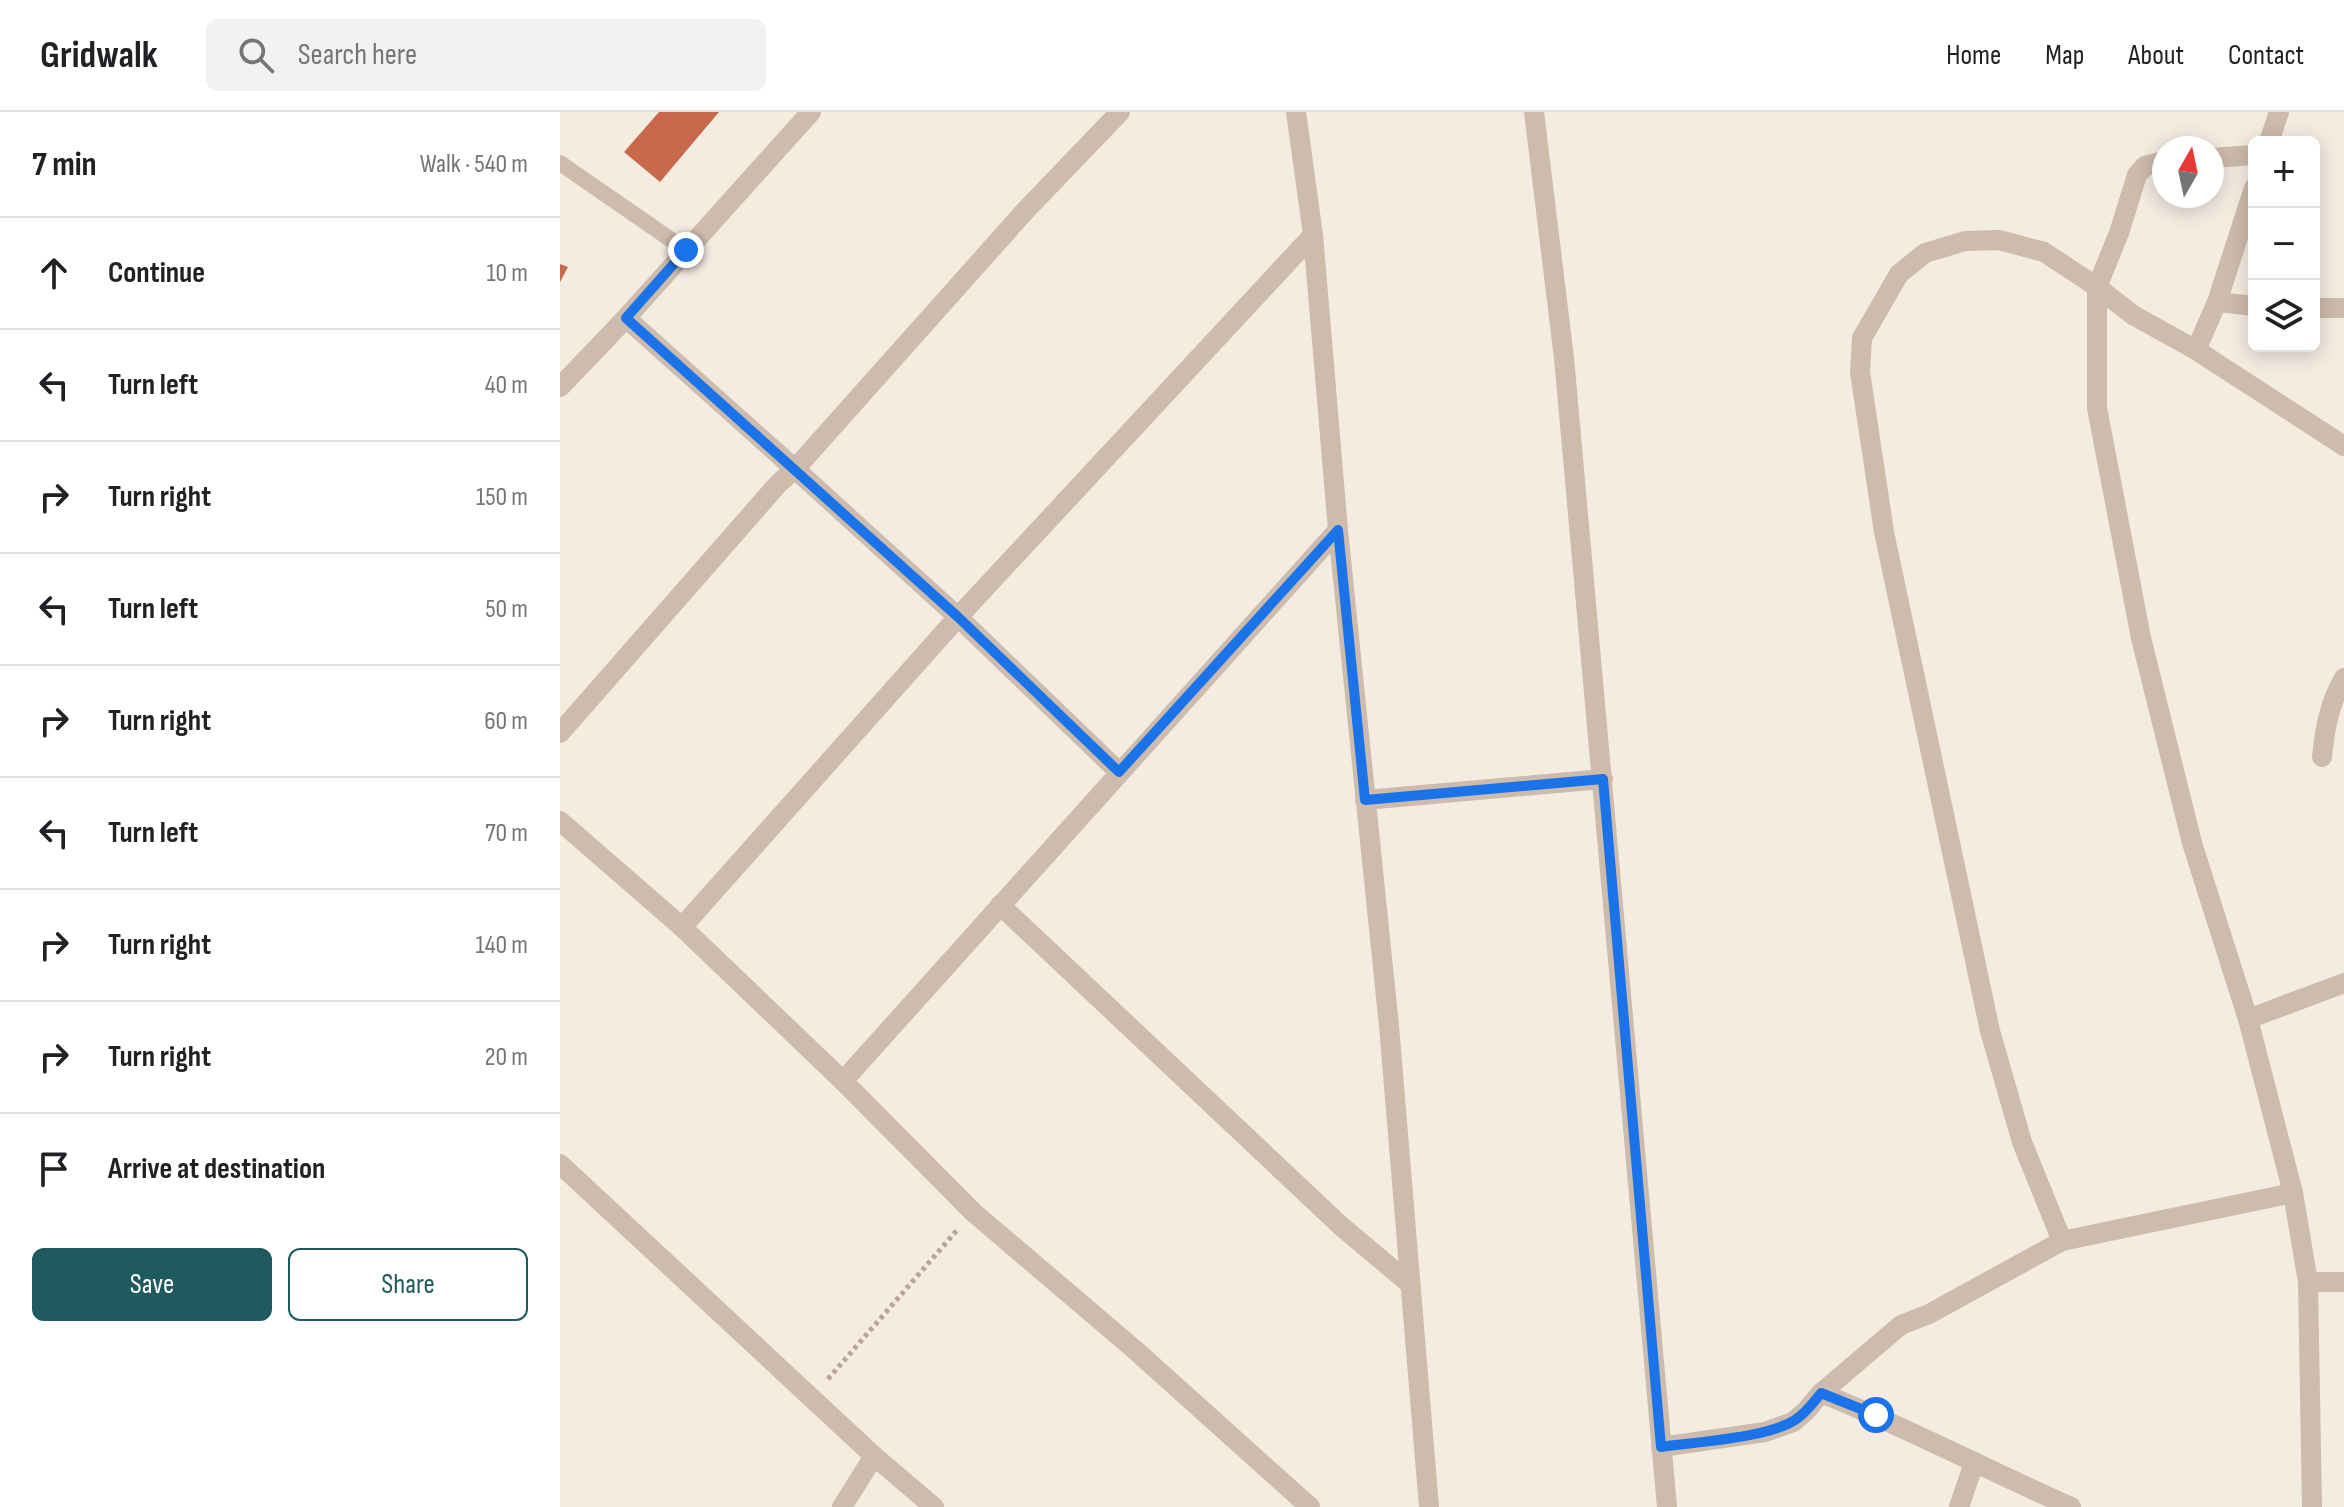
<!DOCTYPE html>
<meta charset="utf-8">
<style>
body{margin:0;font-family:"Sofia Sans Condensed",sans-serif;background:#f2f2f2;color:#202124}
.controls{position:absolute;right:24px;top:24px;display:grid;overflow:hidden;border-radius:12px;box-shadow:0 4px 20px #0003}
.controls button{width:72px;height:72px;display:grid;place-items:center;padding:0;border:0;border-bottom:2px solid #e0e0e0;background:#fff;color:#202124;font:40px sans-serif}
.compass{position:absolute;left:1592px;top:24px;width:72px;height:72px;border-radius:50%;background:#fff;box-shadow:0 4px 20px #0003;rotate:9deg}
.stop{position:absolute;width:24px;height:24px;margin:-18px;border:6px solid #1a73e8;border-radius:50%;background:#fff}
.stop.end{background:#1a73e8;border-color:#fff;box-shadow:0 2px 8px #0008}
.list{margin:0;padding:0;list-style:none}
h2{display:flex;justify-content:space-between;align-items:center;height:104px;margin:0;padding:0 32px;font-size:34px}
h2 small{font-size:26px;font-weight:400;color:#757577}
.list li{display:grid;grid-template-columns:52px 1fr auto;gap:24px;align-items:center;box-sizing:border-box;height:112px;padding:0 32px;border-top:2px solid #e0e0e0}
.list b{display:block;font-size:30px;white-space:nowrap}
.list em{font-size:26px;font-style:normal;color:#757577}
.actions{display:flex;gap:16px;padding:24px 32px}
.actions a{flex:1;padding:18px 0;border:2px solid #1f5a5e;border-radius:12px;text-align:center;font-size:28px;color:#1f5a5e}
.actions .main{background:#1f5a5e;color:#fff}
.icon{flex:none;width:44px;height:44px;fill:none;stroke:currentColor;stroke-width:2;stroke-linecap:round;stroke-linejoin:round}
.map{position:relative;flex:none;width:1784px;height:1395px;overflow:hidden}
header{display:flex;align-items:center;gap:48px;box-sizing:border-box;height:112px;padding:0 40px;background:#fff;border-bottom:2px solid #e0e0e0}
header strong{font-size:38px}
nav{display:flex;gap:44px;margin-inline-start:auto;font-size:28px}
.search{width:560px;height:72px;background:#f2f2f2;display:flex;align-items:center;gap:20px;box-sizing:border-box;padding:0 28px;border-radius:12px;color:#757577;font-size:30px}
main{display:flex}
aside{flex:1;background:#fff}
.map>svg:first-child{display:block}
.building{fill:#c8694b}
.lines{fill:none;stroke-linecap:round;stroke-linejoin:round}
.path{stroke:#b9a596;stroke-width:5;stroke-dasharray:4 4;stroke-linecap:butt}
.lane{stroke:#cdbbac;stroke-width:16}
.street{stroke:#cdbbac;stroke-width:20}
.route{stroke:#1a73e8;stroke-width:10}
</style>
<header>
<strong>Gridwalk</strong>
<div class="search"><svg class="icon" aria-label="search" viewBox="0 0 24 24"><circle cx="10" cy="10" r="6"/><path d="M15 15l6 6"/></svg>Search here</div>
<nav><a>Home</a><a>Map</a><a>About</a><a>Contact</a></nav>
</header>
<main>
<aside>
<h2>7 min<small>Walk · 540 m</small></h2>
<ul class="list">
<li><svg class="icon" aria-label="ahead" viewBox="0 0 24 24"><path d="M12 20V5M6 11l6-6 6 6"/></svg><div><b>Continue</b></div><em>10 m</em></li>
<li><svg class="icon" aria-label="left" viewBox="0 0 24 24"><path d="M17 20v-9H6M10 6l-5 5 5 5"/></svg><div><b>Turn left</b></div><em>40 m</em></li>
<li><svg class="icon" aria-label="right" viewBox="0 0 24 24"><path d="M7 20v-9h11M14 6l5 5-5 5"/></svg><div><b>Turn right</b></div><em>150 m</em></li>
<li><svg class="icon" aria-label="left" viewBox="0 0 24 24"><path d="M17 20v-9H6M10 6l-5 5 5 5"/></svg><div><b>Turn left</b></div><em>50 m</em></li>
<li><svg class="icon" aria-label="right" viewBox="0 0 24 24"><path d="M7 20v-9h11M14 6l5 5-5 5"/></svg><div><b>Turn right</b></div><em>60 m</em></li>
<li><svg class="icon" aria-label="left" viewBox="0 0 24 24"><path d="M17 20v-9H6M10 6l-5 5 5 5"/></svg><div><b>Turn left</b></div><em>70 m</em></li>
<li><svg class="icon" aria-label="right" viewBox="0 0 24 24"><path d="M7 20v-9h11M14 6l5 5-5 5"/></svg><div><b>Turn right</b></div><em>140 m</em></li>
<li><svg class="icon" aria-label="right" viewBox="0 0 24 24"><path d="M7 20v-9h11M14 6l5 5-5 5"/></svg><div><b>Turn right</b></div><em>20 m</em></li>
<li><svg class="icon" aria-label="arrive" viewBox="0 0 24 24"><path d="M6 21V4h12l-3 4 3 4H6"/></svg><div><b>Arrive at destination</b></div></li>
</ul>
<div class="actions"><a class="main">Save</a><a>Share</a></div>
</aside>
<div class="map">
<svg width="1784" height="1395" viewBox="0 0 1784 1395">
<rect width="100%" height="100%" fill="#f4ebe1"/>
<g class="building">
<polygon points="99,0 159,0 100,70 64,40"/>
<polygon points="0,152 8,155 0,170"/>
</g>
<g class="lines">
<polyline class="path" points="268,1267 398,1117"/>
<polyline class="lane" points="0,51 126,138"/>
<g class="street">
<polyline points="974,0 1004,246 1107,1395"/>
<polyline points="1709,30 1719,0"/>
<polyline points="1652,46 1694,43"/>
<polyline points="1604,49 1585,54 1577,63 1559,121 1537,175 1537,296 1581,526 1632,731 1688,907 1733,1081 1748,1170 1752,1395"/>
<polyline points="1694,76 1657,190 1694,194"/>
<polyline points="1754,196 1784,196"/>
<polyline points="66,206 235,357 465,99 560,0"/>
<polyline points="1636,238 1657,190"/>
<polyline points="0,275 66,206 251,0"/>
<polyline points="778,418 829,914 869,1395"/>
<polyline points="0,621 218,372 235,357 398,505 559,660"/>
<path d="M1762 645C1765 616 1769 592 1784 566"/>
<polyline points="805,688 1043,667"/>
<polyline points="0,709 122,815 283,969 778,418 753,123 736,0"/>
<polyline points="440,793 781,1114 850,1172"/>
<polyline points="122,815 398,505 753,123"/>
<polyline points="1688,907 1784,871"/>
<polyline points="283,969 413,1100 574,1237 750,1395"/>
<polyline points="0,1052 314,1344 374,1395"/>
<polyline points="1502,1129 1462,1030 1430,919 1324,420 1300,260 1302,226 1339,162 1365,141 1405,129 1439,128 1484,140 1537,175 1573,203 1636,238 1784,334"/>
<polyline points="1748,1170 1784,1170"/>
<path d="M1261 1281C1346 1315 1427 1358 1511 1395"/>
<polyline points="1101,1335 1205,1320 1233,1310 1246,1299 1261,1281 1341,1213 1369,1202 1502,1129 1733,1081"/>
<polyline points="282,1395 314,1344"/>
<polyline points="1399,1395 1414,1351"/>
</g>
</g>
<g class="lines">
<path class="route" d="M126 138 66 206 398 505 559 660 778 418 805 688 1043 667 1101 1335C1136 1330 1207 1326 1235 1308 1246 1301 1253 1291 1261 1281L1316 1303"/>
</g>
</svg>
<div class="controls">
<button>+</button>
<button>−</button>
<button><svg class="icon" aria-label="layers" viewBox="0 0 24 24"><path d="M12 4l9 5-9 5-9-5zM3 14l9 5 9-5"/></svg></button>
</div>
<svg class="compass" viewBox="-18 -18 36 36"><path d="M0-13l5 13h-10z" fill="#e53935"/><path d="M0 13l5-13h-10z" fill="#757577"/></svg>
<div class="stop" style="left:1316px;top:1303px"></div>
<div class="stop end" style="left:126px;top:138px"></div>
</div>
</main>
